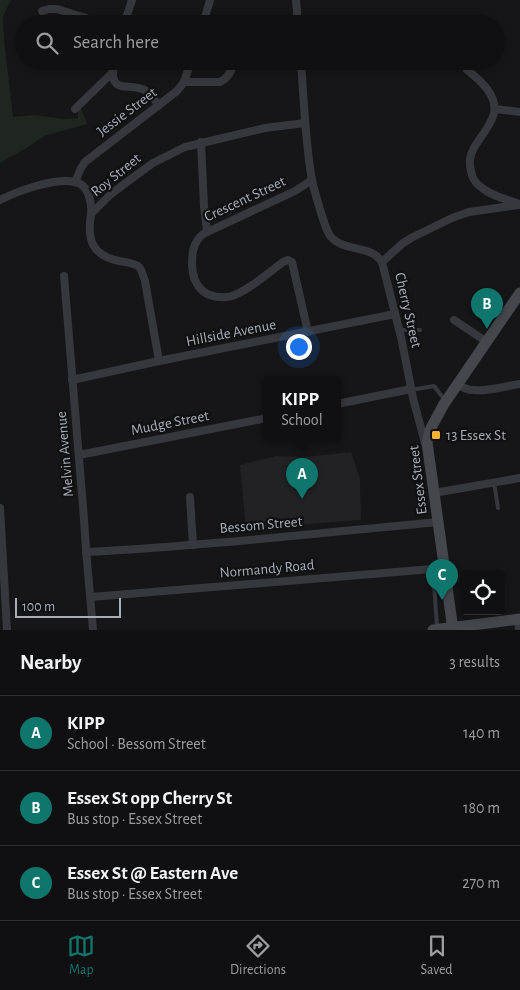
<!DOCTYPE html>
<meta charset="utf-8">
<style>
body{margin:0;font-family:"Alegreya Sans",sans-serif;background:#19191b;color:#f1f3f6}
.controls{position:absolute;right:15px;bottom:15px;display:grid;overflow:hidden;border-radius:5px;box-shadow:0 2px 12px #0003}
.controls button{width:45px;height:45px;display:grid;place-items:center;padding:0;border:0;border-bottom:1px solid #303032;background:#101012;color:#f1f3f6;font:25px sans-serif}
.scale{position:absolute;left:15px;bottom:12px;width:106px;box-sizing:border-box;padding-left:5px;border:2px solid #a8adb8;border-top:0;font-size:14px;line-height:18px;white-space:nowrap;color:#a8adb8;-webkit-text-stroke:4px #111113;paint-order:stroke}
.you{position:absolute;left:298px;top:346px;width:18px;height:18px;margin:-12px;border:4px solid #fff;border-radius:50%;background:#1a73e8;box-shadow:0 0 0 8px #1a73e833}
.badge{display:grid;place-items:center;width:32px;height:32px;border-radius:50%;background:#0f766e;color:#fff;font-size:16px;font-weight:700}
.pin{position:absolute;translate:-50% -41px;filter:drop-shadow(0 1px 2px #0008)}
.pin::after{content:'';position:absolute;top:26px;width:18px;height:15px;background:inherit;clip-path:polygon(0 0,100% 0,50% 100%)}
.popup{position:absolute;left:263px;top:376px;width:78px;height:65px;box-sizing:border-box;display:grid;place-content:center;border-radius:5px;background:#101012;filter:drop-shadow(0 1px 4px #0005);font-size:16px;white-space:nowrap;color:#9c9d9f}
.popup b{font-size:19px;color:#f1f3f6}
.popup::after{content:'';position:absolute;left:50%;top:100%;margin-left:-10px;border:10px solid transparent;border-top-color:#101012}
.list{margin:0;padding:0;list-style:none}
h2{display:flex;justify-content:space-between;align-items:center;height:65px;margin:0;padding:0 20px;font-size:21px}
h2 small{font-size:16px;font-weight:400;color:#9c9d9f}
.list li{display:grid;grid-template-columns:32px 1fr auto;gap:15px;align-items:center;box-sizing:border-box;height:75px;padding:0 20px;border-top:1px solid #303032}
.list b{display:block;font-size:19px;white-space:nowrap}
.list p{margin:0;font-size:16px;white-space:nowrap;color:#9c9d9f}
.list em{font-size:16px;font-style:normal;color:#9c9d9f}
.icon{flex:none;width:28px;height:28px;fill:none;stroke:currentColor;stroke-width:2;stroke-linecap:round;stroke-linejoin:round}
.map{position:relative;flex:none;width:520px;height:630px;overflow:hidden}
.search{position:absolute;background:#101012;box-shadow:0 2px 12px #0003;left:15px;right:15px;top:15px;height:55px;display:flex;align-items:center;gap:12px;box-sizing:border-box;padding:0 18px;border-radius:28px;color:#9c9d9f;font-size:19px}
.sheet{height:290px;background:#101012}
nav{display:flex;justify-content:space-around;align-items:center;box-sizing:border-box;height:70px;border-top:1px solid #303032;background:#101012;font-size:14px;color:#9c9d9f}
nav a{display:grid;justify-items:center;gap:2px}
nav .on{color:#0f766e}
.map>svg:first-child{display:block}
.built{fill:#222225}
.green{fill:#1e261f}
.lines{fill:none;stroke-linecap:round;stroke-linejoin:round}
.service{stroke:#37383d;stroke-width:4}
.minor{stroke:#37383d;stroke-width:8}
.secondary{stroke:#45474d;stroke-width:11}
.poi-dot{fill:#f2b134;stroke:#111113;stroke-width:2}
.labels{text-anchor:middle;dominant-baseline:central;stroke-width:4.5;stroke-linejoin:round;paint-order:stroke}
.street-label{font-size:15px;fill:#a8adb8;stroke:#111113}
.poi-label{font-size:15px;fill:#a8adb8;stroke:#111113;text-anchor:start}
</style>
<div class="map">
<svg width="520" height="630" viewBox="0 0 520 630">
<rect width="100%" height="100%" fill="#161618"/>
<polygon class="built" points="351,452 360,479 361,520 246,529 240,465 276,456 307,457"/>
<polygon class="green" points="0,0 11,0 3,16 4,40 13,117 34,115 64,119 78,118 78,110 81,108 87,124 44,136 25,149 0,163"/>
<g class="lines">
<g class="service">
<polyline points="399,330 420,330"/>
<polyline points="411,390 434,386 444,399"/>
<polyline points="494,482 498,508"/>
<polyline points="433,569 437,627"/>
</g>
<g class="minor">
<polyline points="296,0 298,24"/>
<polyline points="42,11 49,9 57,9 105,24"/>
<polyline points="124,24 132,0"/>
<polyline points="203,24 210,0"/>
<path d="M114 61C113 68 111 76 115 82 122 93 146 77 158 106"/>
<path d="M301 61C304 101 305 141 312 180 314 191 318 202 321 213 324 221 326 231 331 237 344 252 372 245 382 262L401 337 413 398 425 443"/>
<path d="M467 70C479 79 498 95 494 113 492 123 483 134 477 143 471 152 468 160 471 171 472 178 475 183 481 187 491 196 506 199 519 204"/>
<path d="M184 82H220C229 78 231 70 235 61"/>
<polyline points="75,109 113,72"/>
<polyline points="495,109 520,112"/>
<polyline points="201,142 204,206 207,232"/>
<polyline points="75,182 81,168 85,162 177,91 184,82 191,61"/>
<path d="M0 200C18 191 55 177 75 182 88 184 92 202 91 214"/>
<polyline points="382,262 403,243 413,237 452,218 469,212 518,205"/>
<path d="M64 276 84 519C86 556 90 593 93 630"/>
<polyline points="454,320 487,342"/>
<path d="M308 332 292 262 288 260 283 262C271 271 242 296 227 297 205 299 193 287 192 265 192 252 193 243 203 234L295 191 312 180"/>
<path d="M159 361 145 281C143 276 142 269 138 266 133 263 125 262 119 261 91 255 87 239 91 214L111 194 131 179 153 163 185 147 265 128 305 123"/>
<polyline points="72,380 159,361 395,314"/>
<path d="M458 385C463 387 467 390 473 390 488 392 505 386 520 384"/>
<polyline points="337,404 411,389"/>
<polyline points="79,455 267,418"/>
<polyline points="434,493 520,478"/>
<polyline points="190,497 193,545"/>
<polyline points="0,508 7,630"/>
<path d="M86 552C203 546 321 533 438 522"/>
<polyline points="91,597 445,568"/>
<polyline points="518,619 519,630"/>
</g>
<g class="secondary">
<polyline points="433,630 520,619"/>
<polyline points="453,630 427,442 431,428 444,404 520,293"/>
</g>
</g>
<rect class="poi-dot" x="431" y="430" width="10" height="10" rx="2.5"/>
<g class="labels">
<g class="street-label">
<text transform="translate(127 112) rotate(-37)">Jessie Street</text>
<text transform="translate(116 175) rotate(-39)">Roy Street</text>
<text transform="translate(245 199) rotate(-25)">Crescent Street</text>
<text transform="translate(408 310) rotate(77)">Cherry Street</text>
<text transform="translate(231 333) rotate(-11)">Hillside Avenue</text>
<text transform="translate(170 423) rotate(-11)">Mudge Street</text>
<text transform="translate(65 454) rotate(-95)">Melvin Avenue</text>
<text transform="translate(418 480) rotate(-97)">Essex Street</text>
<text transform="translate(261 525) rotate(-5)">Bessom Street</text>
<text transform="translate(267 569) rotate(-5)">Normandy Road</text>
</g>
<g class="poi-label">
<text x="446" y="435">13 Essex St</text>
</g>
</g>
</svg>
<div class="controls">
<button><svg class="icon" aria-label="locate" viewBox="0 0 24 24"><circle cx="12" cy="12" r="6"/><path d="M12 2v4M12 18v4M2 12h4M18 12h4"/></svg></button>
</div>
<div class="scale">100 m</div>
<div class="you"></div>
<div class="pin badge" style="left:302px;top:499px">A</div>
<div class="popup"><b>KIPP</b>School</div>
<div class="pin badge" style="left:487px;top:329px">B</div>
<div class="pin badge" style="left:442px;top:600px">C</div>
<div class="search"><svg class="icon" aria-label="search" viewBox="0 0 24 24"><circle cx="10" cy="10" r="6"/><path d="M15 15l6 6"/></svg>Search here</div>
</div>
<section class="sheet">
<h2>Nearby<small>3 results</small></h2>
<ul class="list">
<li><span class="badge">A</span><div><b>KIPP</b><p>School · Bessom Street</p></div><em>140 m</em></li>
<li><span class="badge">B</span><div><b>Essex St opp Cherry St</b><p>Bus stop · Essex Street</p></div><em>180 m</em></li>
<li><span class="badge">C</span><div><b>Essex St @ Eastern Ave</b><p>Bus stop · Essex Street</p></div><em>270 m</em></li>
</ul>
</section>
<nav>
<a class="on"><svg class="icon" aria-label="map" viewBox="0 0 24 24"><path d="M3 6l6-2 6 2 6-2v14l-6 2-6-2-6 2zM9 4v14M15 6v14"/></svg>Map</a>
<a><svg class="icon" aria-label="directions" viewBox="0 0 24 24"><path d="M12 3l9 9-9 9-9-9zM9 14v-3h6M13 9l2 2-2 2"/></svg>Directions</a>
<a><svg class="icon" aria-label="saved" viewBox="0 0 24 24"><path d="M7 4h10v16l-5-4-5 4z"/></svg>Saved</a>
</nav>
